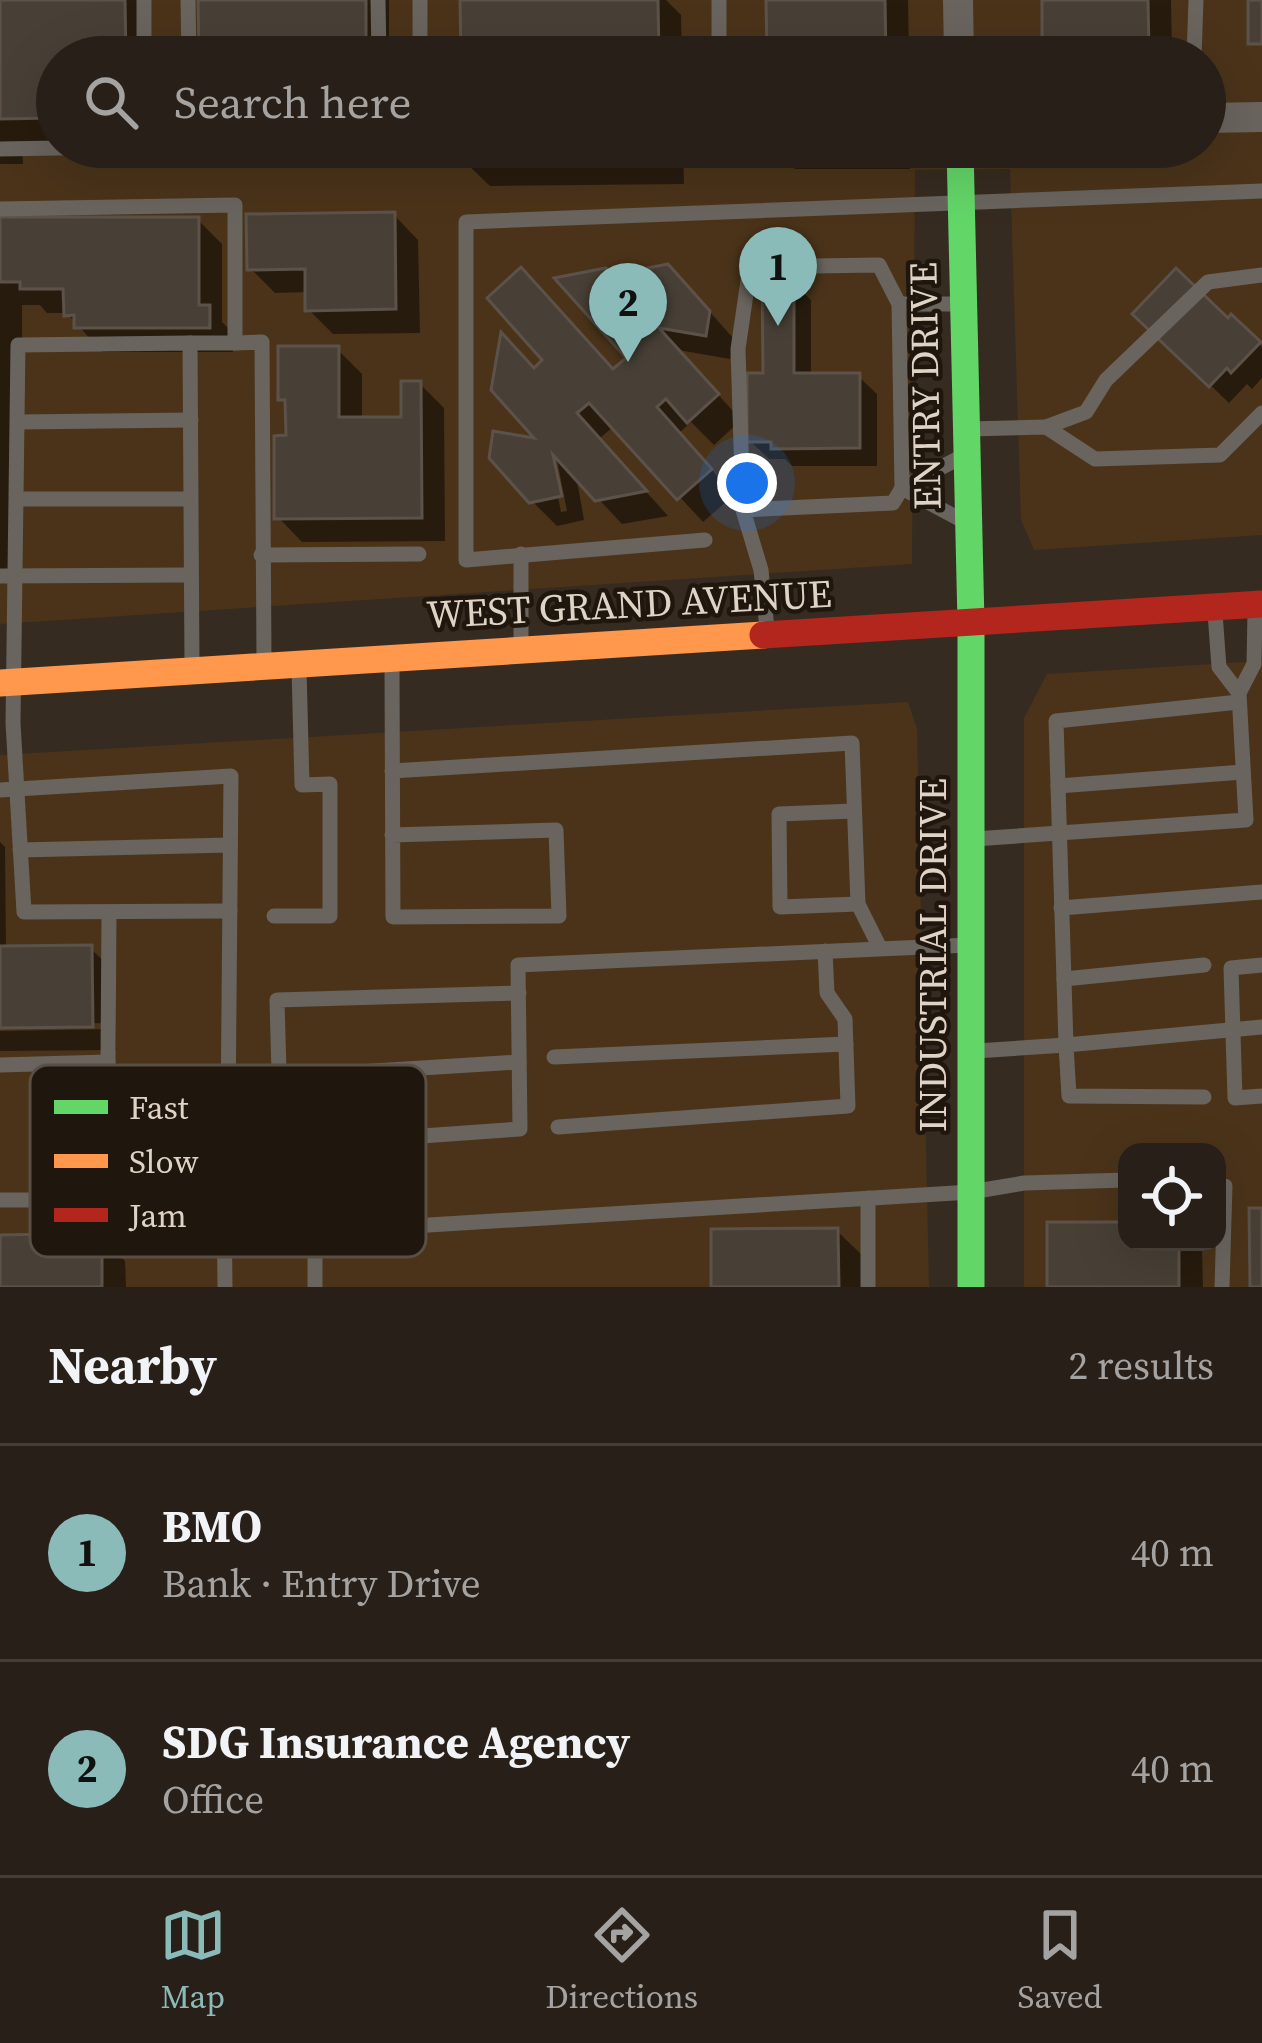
<!DOCTYPE html>
<meta charset="utf-8">
<style>
body{margin:0;font-family:"Source Serif 4",serif;background:#342d25;color:#f1f3f6}
.controls{position:absolute;right:36px;bottom:36px;display:grid;overflow:hidden;border-radius:24px;box-shadow:0 12px 48px #0002}
.controls button{width:108px;height:108px;display:grid;place-items:center;padding:0;border:0;border-bottom:3px solid #443e37;background:#282018;color:#f1f3f6;font:60px sans-serif}
.you{position:absolute;left:747px;top:483px;width:42px;height:42px;margin:-30px;border:9px solid #fff;border-radius:50%;background:#1a73e8;box-shadow:0 0 0 18px #1a73e833}
.badge{display:grid;place-items:center;width:78px;height:78px;border-radius:50%;background:#8bbbb9;color:#111;font-size:39px;font-weight:700}
.pin{position:absolute;translate:-50% -99px;filter:drop-shadow(0 3px 6px #0008)}
.pin::after{content:'';position:absolute;top:63px;width:42px;height:36px;background:inherit;clip-path:polygon(0 0,100% 0,50% 100%)}
.list{margin:0;padding:0;list-style:none}
h2{display:flex;justify-content:space-between;align-items:center;height:156px;margin:0;padding:0 48px;font-size:51px}
h2 small{font-size:39px;font-weight:400;color:#a5a3a2}
.list li{display:grid;grid-template-columns:78px 1fr auto;gap:36px;align-items:center;box-sizing:border-box;height:216px;padding:0 48px;border-top:3px solid #443e37}
.list b{display:block;font-size:45px;white-space:nowrap}
.list p{margin:0;font-size:39px;white-space:nowrap;color:#a5a3a2}
.list em{font-size:39px;font-style:normal;color:#a5a3a2}
.icon{flex:none;width:66px;height:66px;fill:none;stroke:currentColor;stroke-width:2;stroke-linecap:round;stroke-linejoin:round}
.map{position:relative;flex:none;width:1262px;height:1287px;overflow:hidden}
.search{position:absolute;background:#282018;box-shadow:0 12px 48px #0002;left:36px;right:36px;top:36px;height:132px;display:flex;align-items:center;gap:30px;box-sizing:border-box;padding:0 42px;border-radius:66px;color:#a5a3a2;font-size:45px}
.sheet{height:588px;background:#282018}
nav{display:flex;justify-content:space-around;align-items:center;box-sizing:border-box;height:168px;border-top:3px solid #443e37;background:#282018;font-size:33px;color:#a5a3a2}
nav a{display:grid;justify-items:center;gap:6px}
nav .on{color:#8bbbb9}
.map>svg:first-child{display:block}
.built{fill:#4a3319;fill-rule:evenodd}
.shadow{fill:#0007;fill-rule:evenodd}
.building{fill:#484036;stroke:#5c5249;stroke-width:3}
.lines{fill:none;stroke-linecap:round;stroke-linejoin:round}
.lane{stroke:#69645d;stroke-width:15}
.street{stroke:#69645d;stroke-width:30}
.fast{stroke:#63d668;stroke-width:27}
.slow{stroke:#ff974d;stroke-width:27}
.jam{stroke:#b3261e;stroke-width:27}
.labels{text-anchor:middle;dominant-baseline:central;stroke-width:9;stroke-linejoin:round;paint-order:stroke}
.street-label{font-size:39px;fill:#dfd3c6;stroke:#1f160d}
.key{fill:#1f160d;stroke:#594f44;stroke-width:3}
.key-label{font-size:33px;fill:#dfd3c6}
</style>
<div class="map">
<svg width="1262" height="1287" viewBox="0 0 1262 1287">
<rect width="100%" height="100%" fill="#362b20"/>
<g class="built">
<path d="M0 0H1262V535L1034 550 1021 520 1010 169 915 170 912 564 0 624ZM57 57H1205V147H57Z"/>
<path d="M1262 661V1287H1024V718L1047 674ZM1127 1152H1217V1242H1127Z"/>
<polygon points="908,702 917,729 929,1287 0,1287 0,755"/>
</g>
<g class="shadow">
<polygon points="0,0 148,0 149,57 57,57 57,141 22,142 23,164 0,164"/>
<polygon points="201,0 389,0 389,57 202,57"/>
<polygon points="463,0 666,0 681,15 682,57 464,57"/>
<polygon points="769,0 908,0 909,57 770,57"/>
<polygon points="1045,0 1171,0 1172,57 1052,57 1045,50"/>
<polygon points="67,147 150,147 151,160 82,162"/>
<polygon points="465,147 683,147 684,184 490,186 465,162"/>
<polygon points="773,147 910,147 910,169 795,169"/>
<polygon points="394,215 418,240 420,333 333,334 308,309 308,292 275,293 250,268"/>
<polygon points="0,220 198,220 222,244 222,322 233,333 233,352 102,352 67,313 47,313 40,305 22,305 23,528 12,577 0,577"/>
<polygon points="792,282 811,300 811,376 858,376 877,394 877,466 792,466 785,459 769,459 750,441"/>
<path d="M693 293 733 338 730 359 678 350 741 420 714 445 691 422 679 433 734 495 703 522 614 426 599 439 668 516 622 524 576 475 584 520 557 526 531 500 542 442 535 371 614 372 630 358 650 318ZM551 460H557L567 511 561 512Z"/>
<polygon points="1136,314 1228,322 1231,318 1262,347 1262,378 1252,389 1247,384 1229,403"/>
<polygon points="337,349 362,374 362,420 404,420 420,384 444,408 445,541 302,542 278,517 289,438 288,406 281,399"/>
<polygon points="0,842 5,847 6,949 90,948 115,972 116,1050 0,1051 0,1031 108,1029 108,1023 0,1025"/>
<polygon points="1127,1225 1127,1242 1195,1242 1202,1249 1203,1287 1050,1287"/>
<polygon points="837,1231 862,1255 862,1287 714,1287"/>
<polygon points="101,1236 125,1261 126,1287 0,1287 0,1238"/>
</g>
<g class="building">
<polygon points="0,0 125,0 126,57 57,57 57,138 54,138 54,118 0,119"/>
<polygon points="198,0 366,0 366,57 199,57"/>
<polygon points="460,0 658,0 659,57 461,57"/>
<polygon points="766,0 885,0 886,57 767,57"/>
<polygon points="1042,0 1148,0 1149,50 1042,51"/>
<rect x="1248" y="0" width="14" height="44"/>
<polygon points="462,147 660,147 660,160 462,163"/>
<polygon points="395,212 396,309 305,311 305,269 247,270 246,214"/>
<polygon points="0,217 199,217 199,305 210,305 210,328 74,328 74,315 64,316 63,289 20,289 20,282 0,282"/>
<polygon points="668,264 710,311 706,336 659,328 719,394 687,423 666,399 657,407 712,469 677,500 589,403 577,413 647,491 595,501 553,455 562,496 529,503 489,458 493,431 534,438 491,390 501,332 534,368 542,360 487,298 521,267 613,369 626,358 554,278 606,268 646,312 638,270"/>
<polygon points="1176,268 1228,318 1231,314 1261,342 1231,373 1227,368 1209,387 1132,314"/>
<polygon points="762,279 794,279 794,373 860,373 860,448 771,449 771,442 747,442 747,373 763,373"/>
<polygon points="278,346 339,346 339,417 401,417 401,381 421,381 422,518 274,519 274,436 286,435 285,400 278,400"/>
<polygon points="92,945 93,1027 0,1028 0,946"/>
<polygon points="1249,1208 1262,1208 1262,1287 1250,1287"/>
<polygon points="1047,1222 1127,1222 1127,1242 1179,1242 1179,1287 1047,1287"/>
<polygon points="838,1228 839,1287 711,1287 711,1229"/>
<polygon points="102,1233 102,1287 0,1287 0,1235"/>
</g>
<g class="lines">
<g class="lane">
<polyline points="188,0 189,57"/>
<polyline points="378,0 379,57"/>
<polyline points="719,0 719,57"/>
<polyline points="144,57 144,0"/>
<polyline points="420,57 420,0"/>
<polyline points="1194,57 1196,0"/>
<polyline points="0,149 118,147"/>
<polyline points="717,157 717,147"/>
<polyline points="0,209 235,205 235,343 190,343"/>
<polyline points="899,304 961,304"/>
<polyline points="235,343 262,342 264,661"/>
<polyline points="18,422 191,420"/>
<polyline points="1046,427 1086,412 1106,380 1208,282 1262,275"/>
<polyline points="968,429 1046,427 1095,459 1220,455 1262,413"/>
<polyline points="902,488 963,521"/>
<polyline points="902,488 963,456"/>
<polyline points="17,499 190,499"/>
<polyline points="743,510 738,349 750,267 879,265 899,304 902,488 893,503 743,510 761,570 767,629"/>
<polyline points="705,540 466,560 466,222 1262,191"/>
<polyline points="521,554 521,647"/>
<polyline points="261,555 419,554"/>
<polyline points="0,576 190,575"/>
<polyline points="1215,613 1219,667 1239,693"/>
<path d="M392 664C392 749 392 833 393 917L559 916 556 830 392 835"/>
<polyline points="192,668 190,343 18,345 13,723 24,912 230,911"/>
<polyline points="392,771 852,743 858,904 880,948"/>
<polyline points="1058,786 1243,772"/>
<polyline points="0,790 231,776 228,1119 110,1123 108,1062 0,1065"/>
<polyline points="854,811 779,814 780,907 858,904"/>
<polyline points="974,839 1246,820 1239,693 1254,664 1255,612"/>
<polyline points="20,850 230,845"/>
<polyline points="1061,908 1262,892"/>
<polyline points="274,916 330,916 330,784 302,785 299,668"/>
<polyline points="1262,965 1231,968 1235,1098 1262,1096"/>
<polyline points="1064,979 1204,965"/>
<polyline points="519,993 277,1000 281,1146 520,1129 518,965 969,945"/>
<polyline points="976,1051 1066,1045 1056,721 1239,702"/>
<polyline points="554,1057 846,1044"/>
<polyline points="108,1062 109,912"/>
<polyline points="277,1077 519,1062"/>
<polyline points="1204,1097 1069,1096 1066,1045 1262,1027"/>
<polyline points="558,1127 848,1106 845,1019 827,993 825,951"/>
<polyline points="0,1200 224,1200 225,1287"/>
<polyline points="315,1287 315,1232 971,1192 1024,1183 1127,1180"/>
<polyline points="868,1287 868,1198"/>
<polyline points="1222,1287 1225,1186"/>
</g>
<g class="street">
<polyline points="958,0 959,57"/>
<polyline points="1205,118 1262,117"/>
</g>
<polyline class="fast" points="960,147 971,623 971,1287"/>
<polyline class="slow" points="0,683 763,635"/>
<polyline class="jam" points="763,635 1262,604"/>
</g>
<g class="labels">
<g class="street-label">
<text transform="translate(925 386) rotate(-91)">ENTRY DRIVE</text>
<text transform="translate(629 604) rotate(-3)">WEST GRAND AVENUE</text>
<text transform="translate(932 955) rotate(-90)">INDUSTRIAL DRIVE</text>
</g>
</g>
<rect x="30" y="1065" width="396" height="192" rx="18" class="key"/>
<rect x="54" y="1100" width="54" height="14" fill="#63d668"/>
<rect x="54" y="1154" width="54" height="14" fill="#ff974d"/>
<rect x="54" y="1208" width="54" height="14" fill="#b3261e"/>
<g class="key-label">
<text x="129" y="1119">Fast</text>
<text x="129" y="1173">Slow</text>
<text x="129" y="1227">Jam</text>
</g>
</svg>
<div class="controls">
<button><svg class="icon" aria-label="locate" viewBox="0 0 24 24"><circle cx="12" cy="12" r="6"/><path d="M12 2v4M12 18v4M2 12h4M18 12h4"/></svg></button>
</div>
<div class="you"></div>
<div class="pin badge" style="left:778px;top:326px">1</div>
<div class="pin badge" style="left:628px;top:362px">2</div>
<div class="search"><svg class="icon" aria-label="search" viewBox="0 0 24 24"><circle cx="10" cy="10" r="6"/><path d="M15 15l6 6"/></svg>Search here</div>
</div>
<section class="sheet">
<h2>Nearby<small>2 results</small></h2>
<ul class="list">
<li><span class="badge">1</span><div><b>BMO</b><p>Bank · Entry Drive</p></div><em>40 m</em></li>
<li><span class="badge">2</span><div><b>SDG Insurance Agency</b><p>Office</p></div><em>40 m</em></li>
</ul>
</section>
<nav>
<a class="on"><svg class="icon" aria-label="map" viewBox="0 0 24 24"><path d="M3 6l6-2 6 2 6-2v14l-6 2-6-2-6 2zM9 4v14M15 6v14"/></svg>Map</a>
<a><svg class="icon" aria-label="directions" viewBox="0 0 24 24"><path d="M12 3l9 9-9 9-9-9zM9 14v-3h6M13 9l2 2-2 2"/></svg>Directions</a>
<a><svg class="icon" aria-label="saved" viewBox="0 0 24 24"><path d="M7 4h10v16l-5-4-5 4z"/></svg>Saved</a>
</nav>
